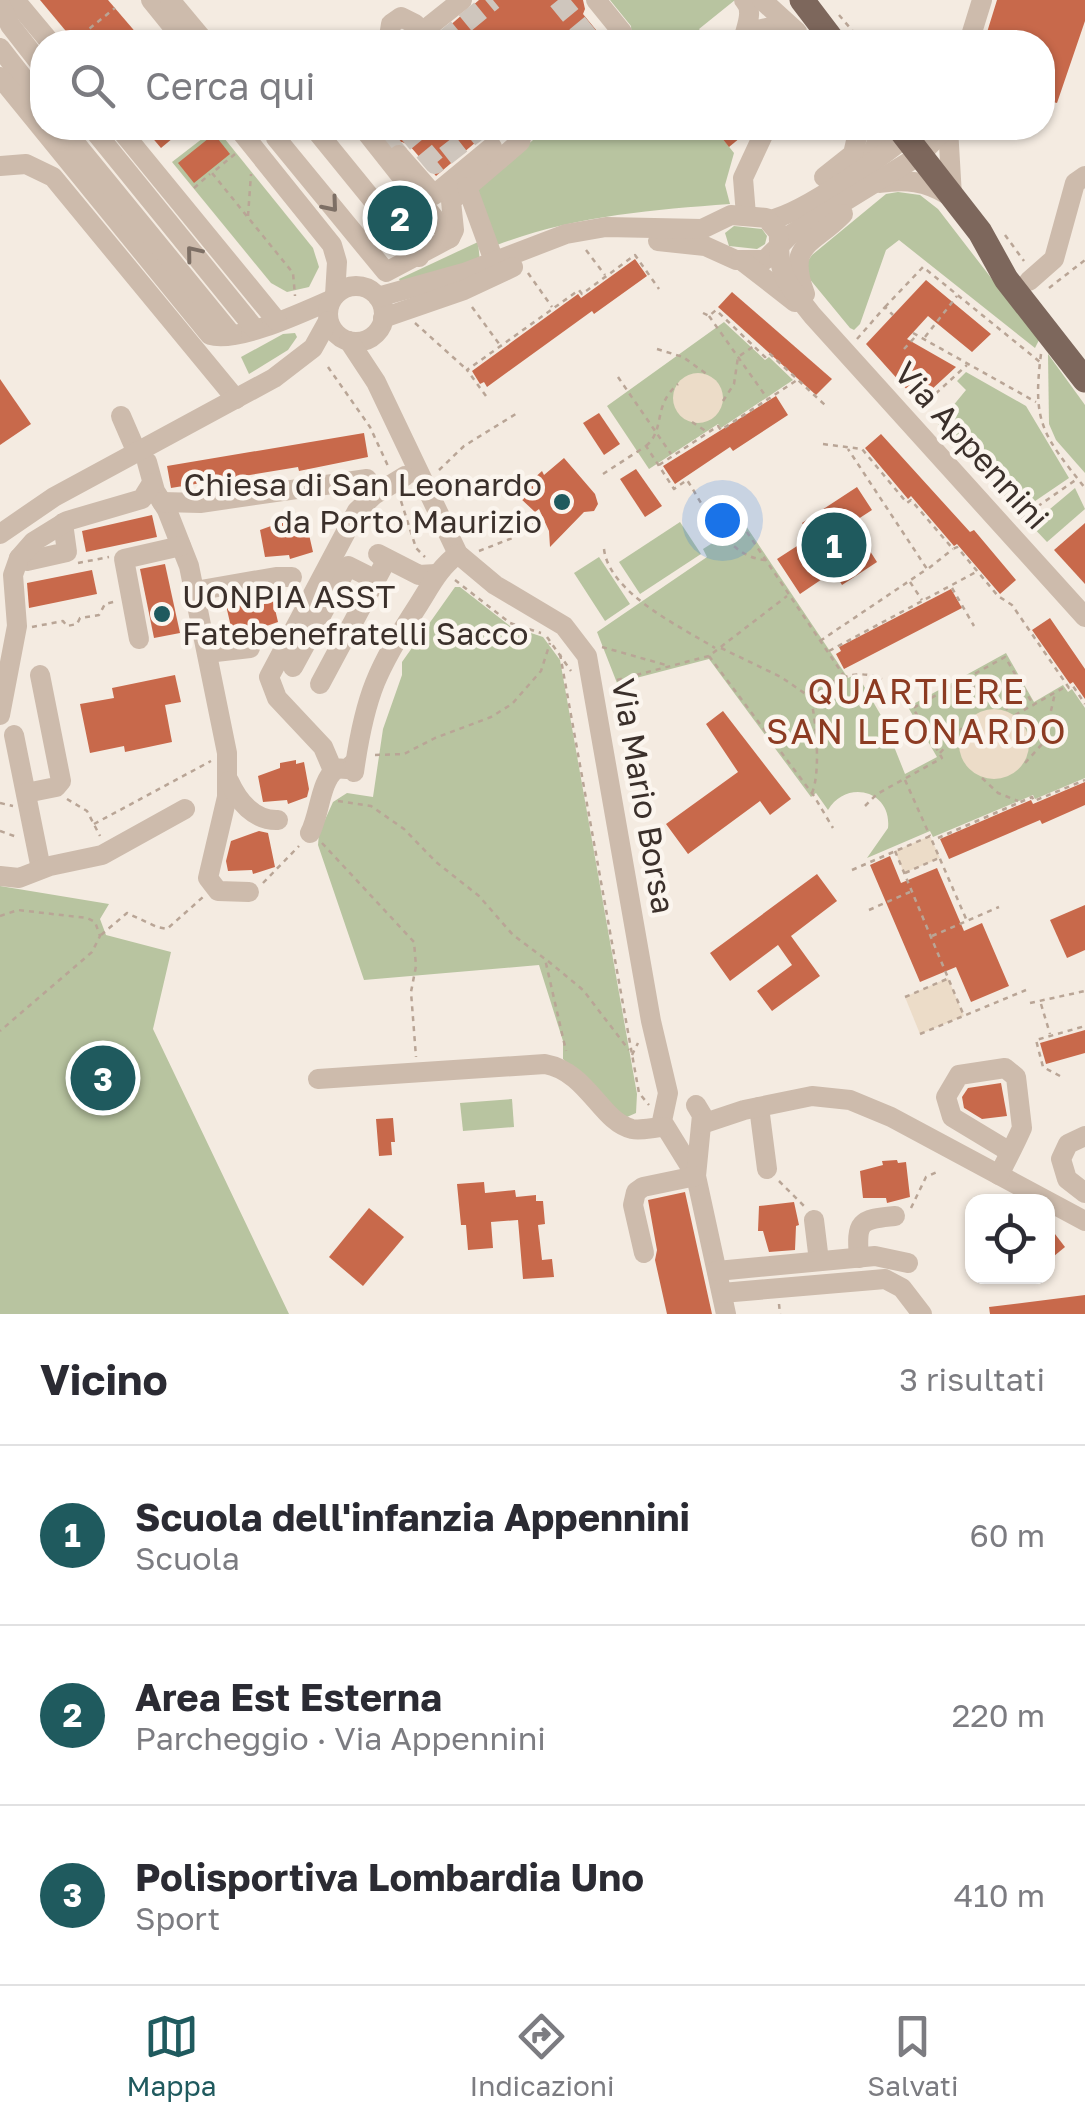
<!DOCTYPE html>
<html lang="it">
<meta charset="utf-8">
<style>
body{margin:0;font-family:"Golos Text",sans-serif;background:#f7f7f7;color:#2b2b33}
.controls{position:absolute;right:30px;bottom:30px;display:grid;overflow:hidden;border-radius:20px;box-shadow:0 2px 8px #0004}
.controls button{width:90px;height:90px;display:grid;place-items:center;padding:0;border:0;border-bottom:2px solid #e1e1e2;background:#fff;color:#2b2b33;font:50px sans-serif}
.you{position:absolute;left:722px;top:520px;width:35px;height:35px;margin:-25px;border:8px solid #fff;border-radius:50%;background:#1a73e8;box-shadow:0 0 0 15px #1a73e833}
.badge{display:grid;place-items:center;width:65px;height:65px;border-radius:50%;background:#1f5a5e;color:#fff;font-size:32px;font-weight:700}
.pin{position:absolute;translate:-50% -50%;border:5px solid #fff;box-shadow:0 2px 10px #0006}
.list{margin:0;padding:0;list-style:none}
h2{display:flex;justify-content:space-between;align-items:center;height:130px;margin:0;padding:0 40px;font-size:42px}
h2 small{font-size:32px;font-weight:400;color:#7c7c81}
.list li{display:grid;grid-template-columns:65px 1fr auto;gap:30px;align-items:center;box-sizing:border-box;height:180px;padding:0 40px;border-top:2px solid #e1e1e2}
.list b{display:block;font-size:38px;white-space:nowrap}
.list p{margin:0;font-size:32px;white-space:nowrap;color:#7c7c81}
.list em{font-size:32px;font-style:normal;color:#7c7c81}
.icon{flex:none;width:55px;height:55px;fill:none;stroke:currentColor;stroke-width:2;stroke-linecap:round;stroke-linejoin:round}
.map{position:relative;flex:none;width:1085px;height:1314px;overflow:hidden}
.search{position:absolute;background:#fff;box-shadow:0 2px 8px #0004;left:30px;right:30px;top:30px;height:110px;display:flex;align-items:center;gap:25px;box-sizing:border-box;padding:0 35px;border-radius:40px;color:#7c7c81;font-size:38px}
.sheet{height:670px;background:#fff}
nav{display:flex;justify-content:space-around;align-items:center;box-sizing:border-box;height:140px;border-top:2px solid #e1e1e2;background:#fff;font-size:28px;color:#7c7c81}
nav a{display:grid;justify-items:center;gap:5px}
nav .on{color:#1f5a5e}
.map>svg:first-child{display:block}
.green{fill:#b8c4a0}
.plaza{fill:#ecdcc8}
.building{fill:#c8694b}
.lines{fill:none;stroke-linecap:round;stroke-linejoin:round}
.minor-tunnel{stroke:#cfc6bd;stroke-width:20;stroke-dasharray:20 10;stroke-linecap:butt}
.path{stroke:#b9a596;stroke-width:2.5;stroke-dasharray:5 5;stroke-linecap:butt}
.minor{stroke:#cdbbac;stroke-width:20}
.major{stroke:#7d675c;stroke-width:25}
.oneway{stroke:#7d6f65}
.poi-dot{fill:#1f5a5e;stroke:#fbf5ee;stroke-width:4}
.labels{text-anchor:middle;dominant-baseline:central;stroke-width:9;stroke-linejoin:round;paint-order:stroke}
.street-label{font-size:32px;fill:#3b302b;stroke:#fbf5ee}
.poi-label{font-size:32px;fill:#3b302b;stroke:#fbf5ee;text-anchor:end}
.neighbourhood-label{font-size:35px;letter-spacing:2.5px;fill:#8c3b22;stroke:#fbf5ee}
</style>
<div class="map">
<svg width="1085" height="1314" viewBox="0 0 1085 1314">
<rect width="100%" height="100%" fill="#f4ebe1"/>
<g class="green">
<polygon points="610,0 735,0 699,29 708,42 632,42 631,26"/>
<polygon points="216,128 313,248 319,267 309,287 287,292 271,283 172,162"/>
<path d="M547 128H714L734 153 725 185 730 204C650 210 573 216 497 245L475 190Z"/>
<polygon points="898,192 920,195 938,209 1039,340 1035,348 899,240 886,250 860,324 854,330 850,328 808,277 805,265 812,255 886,194"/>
<polygon points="734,226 762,229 767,236 765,244 757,249 729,246 725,233"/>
<polygon points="478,242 480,262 402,286 399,279"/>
<polygon points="724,322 765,360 769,357 793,380 721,428 718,424 649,469 607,406"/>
<polygon points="295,333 297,337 288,350 249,374 241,357 283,334"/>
<polygon points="1048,354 1085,405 1085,473 1056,440 1049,424"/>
<polygon points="966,372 1026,406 1069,478 1019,512 938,424 966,390 957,381"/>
<polygon points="1075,488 1085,509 1047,542 1031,525"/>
<polygon points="680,522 701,554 640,594 619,562"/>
<path d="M744 523 848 678 857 674 883 719 905 774 937 757 908 707 1006 653 1034 702 1063 685 1068 692 1072 689 1085 708V778L1035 799 1033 795 933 837 930 831 867 858 888 828C892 790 846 779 828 810L816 793 811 797 709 659 617 683 597 632 707 557 703 549Z"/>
<polygon points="599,557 630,604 605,621 574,573"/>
<polygon points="455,587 460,587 510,626 543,637 560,660 637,1094 636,1113 627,1117 617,1111 563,1059 563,1041 539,965 364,980 318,845 319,833 333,802 347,793 373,797 383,729 402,675 402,662"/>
<polygon points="0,886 109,904 100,919 106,935 171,952 153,1029 289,1314 0,1314"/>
<polygon points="512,1099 514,1127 463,1131 460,1103"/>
</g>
<g class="plaza">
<circle cx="698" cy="398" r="25"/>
<circle cx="994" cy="744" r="35"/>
<polygon points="930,836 940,858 904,873 895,851"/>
<polygon points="948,978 964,1016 920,1034 905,997"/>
</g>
<g class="building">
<polygon points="40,0 108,0 144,42 75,42"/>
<polygon points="479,0 583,0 585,9 583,14 606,42 431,42"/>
<polygon points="997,0 1085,0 1085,21 1057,103 1042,99 1042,42 984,42"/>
<polygon points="144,128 185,128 161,148"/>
<polygon points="386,128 509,128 499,136 491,133 483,136 436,176 409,145 402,142 393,143 385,133"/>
<polygon points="714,128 745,128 746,133 729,147"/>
<polygon points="214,134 230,154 194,183 178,163"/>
<polygon points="635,259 647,276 594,314 592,311 487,387 484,382 480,384 472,371 578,294 581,298"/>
<polygon points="926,280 991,334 972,352 928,316 907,339 956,367 918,402 866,344"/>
<polygon points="732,292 832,379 816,395 718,307"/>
<polygon points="0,379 31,424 0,445"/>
<polygon points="776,396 788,415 733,451 730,447 675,484 663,466"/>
<polygon points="599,413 620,444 604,455 583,423"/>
<polygon points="364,433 368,457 299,471 298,467 171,488 167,466"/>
<polygon points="881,434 970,532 974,530 1016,580 1000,594 957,544 954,546 911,496 908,499 865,448"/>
<polygon points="564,458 595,494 598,504 594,511 584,512 550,547 549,531 539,509 535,512 519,497 533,484 531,481 542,471 544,475"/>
<polygon points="636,469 662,506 645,517 620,479"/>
<polygon points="857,487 872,510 852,523 877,562 842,585 834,571 800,594 777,559 811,537 802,523"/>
<polygon points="152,515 157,537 86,552 82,531"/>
<polygon points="298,515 298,518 305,517 313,552 290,559 289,555 265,557 260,530 282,522 282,518"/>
<polygon points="1085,523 1085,584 1054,550"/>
<polygon points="165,564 180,633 154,638 140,569"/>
<polygon points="92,570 97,594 29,608 27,583"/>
<polygon points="951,589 962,608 844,669 836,654 841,651 839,647"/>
<polygon points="271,592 278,622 255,630 254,626 231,627 225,601"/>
<polygon points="1050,618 1085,669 1085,699 1073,682 1070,684 1032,630"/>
<polygon points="175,675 181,702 165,705 172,742 125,752 124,746 90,753 80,704 114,698 112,688"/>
<polygon points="723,711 791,799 770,815 760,801 688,854 666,824 738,772 706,724"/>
<polygon points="296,760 296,764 304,762 309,789 307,797 288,804 287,800 263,802 258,776 280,768 280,763"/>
<polygon points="1085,782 1085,805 1042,824 1040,820 949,859 940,839 1031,800 1033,804"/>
<polygon points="259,831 268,833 275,867 253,874 252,870 228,871 226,861 231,841"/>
<polygon points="890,856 901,883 937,868 964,931 982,923 1009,986 971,1002 956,967 920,982 870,865"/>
<polygon points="817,874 837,901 791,936 820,976 772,1011 757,991 792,965 778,945 730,981 710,953"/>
<polygon points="1085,905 1085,950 1067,958 1050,920"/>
<polygon points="1085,1030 1085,1053 1046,1064 1040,1043"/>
<polygon points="1001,1083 1007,1116 982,1119 964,1108 962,1097 968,1088"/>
<polygon points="393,1118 395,1142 391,1142 392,1155 379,1156 376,1119"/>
<polygon points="897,1160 898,1163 906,1162 910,1197 887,1203 886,1198 863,1198 860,1171 883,1165 882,1161"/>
<polygon points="484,1182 485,1193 515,1190 516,1197 536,1195 536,1201 543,1201 545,1224 538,1225 542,1260 552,1259 554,1277 523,1279 518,1220 491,1222 493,1248 468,1250 466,1225 461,1225 457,1184"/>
<polygon points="685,1192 712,1314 667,1314 655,1260 657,1250 648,1200"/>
<polygon points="794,1202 799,1225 796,1226 795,1250 769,1252 763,1231 758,1231 759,1206"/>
<polygon points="369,1208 404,1237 363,1286 329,1257"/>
<polygon points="1048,1225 1065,1247 1048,1261"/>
<polygon points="1085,1295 1085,1314 990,1314 989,1307"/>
</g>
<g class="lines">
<g class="minor-tunnel">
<polyline points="558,0 591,40 587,42"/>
<polyline points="442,42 493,0"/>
<polyline points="405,128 435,164 481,128"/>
<polyline points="399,155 389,143 405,128"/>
</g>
<g class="path">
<polyline points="839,15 862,42"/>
<polyline points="74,41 115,8"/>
<polyline points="235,154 212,173 293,273 295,296"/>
<polyline points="194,188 210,174"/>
<polyline points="248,216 251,174"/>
<polyline points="1005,235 1024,261"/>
<polyline points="586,250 605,275"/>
<polyline points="528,273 552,307"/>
<polyline points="1049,288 1085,260"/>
<polyline points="472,307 500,345"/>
<polyline points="885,307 923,267 1040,362"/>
<polyline points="703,313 709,316 716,310 765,357 769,353 826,406"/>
<polyline points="709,316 767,398"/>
<polyline points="415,323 465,368"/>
<polyline points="913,333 1036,402"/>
<polyline points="925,337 957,296"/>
<polyline points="857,339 885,307 893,315"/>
<polyline points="657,349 683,357 708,375"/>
<polyline points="904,349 916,336"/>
<path d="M1041 354C1032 423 1043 435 1085 488"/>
<polyline points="328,367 370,427 388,466"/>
<polyline points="618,377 671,454"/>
<polyline points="486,396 467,370 579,290 582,294 635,255 659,289"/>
<polyline points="723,401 734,384 738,357 754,346"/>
<polyline points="921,407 967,365"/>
<polyline points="692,422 707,432"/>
<polyline points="823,444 862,449 907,503 911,500 953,549 957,547 998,596 1012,605 1069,688 1073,686 1085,704"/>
<path d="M646 446C666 429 652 406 678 384"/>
<polyline points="659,465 718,426 721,430 797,380"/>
<polyline points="439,470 464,446 519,412"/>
<path d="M603 474 646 446 674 489 687 480C706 509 727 558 766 560"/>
<polyline points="401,501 416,548 425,557"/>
<polyline points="730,507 844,676"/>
<polyline points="461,515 483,513 502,519"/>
<polyline points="1021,518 1077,479"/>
<path d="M604 549C609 593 681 627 715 648"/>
<polyline points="479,551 515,537 541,516"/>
<polyline points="78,563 109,557"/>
<polyline points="929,568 953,549"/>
<polyline points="455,580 510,623 541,633"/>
<polyline points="910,582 922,600"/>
<polyline points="952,588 974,626"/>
<polyline points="32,627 63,621 67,626 77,624 80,618 99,615 105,604 117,601"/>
<polyline points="547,637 571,671"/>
<polyline points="820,641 927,569 848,449"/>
<polyline points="602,647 666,665"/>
<path d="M721 648 781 677 810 697C834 680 853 667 882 679"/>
<polyline points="829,651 976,572"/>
<polyline points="560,654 639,1093 649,1105"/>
<polyline points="709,656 814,796 833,828"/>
<polyline points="617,680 709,656 787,596"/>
<polyline points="961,683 990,693 1011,713"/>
<path d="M811 699C816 722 821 771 812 793"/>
<polyline points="1015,715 1065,687"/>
<polyline points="940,753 962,728"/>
<polyline points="375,755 404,754 435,738 491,717 512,704 541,671 550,643"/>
<polyline points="1025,763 1044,742 1055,693"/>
<polyline points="982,778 998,793 1018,801"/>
<polyline points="905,780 930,836"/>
<polyline points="67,799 87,811 100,836"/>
<polyline points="338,801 371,806 404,829 436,862 479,896 513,935 545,959 566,1051"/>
<polyline points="0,803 13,806"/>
<polyline points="865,806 877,794 942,758 913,708 1005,657 1034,706"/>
<polyline points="94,824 211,761"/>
<polyline points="0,831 17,837"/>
<polyline points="938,838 1032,797 1034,801 1085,780"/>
<polyline points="322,843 414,942 416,966 411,992 416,1057"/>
<polyline points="895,851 964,1016"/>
<polyline points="852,870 930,836 967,921"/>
<polyline points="905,873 939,858"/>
<polyline points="263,883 299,846"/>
<polyline points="869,910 910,892"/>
<polyline points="0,916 18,910 87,918 95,922 100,936 92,952 0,1031"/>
<polyline points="101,935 127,913 157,927 167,929 203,897"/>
<polyline points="932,936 999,907"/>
<polyline points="548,961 583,990 629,1050"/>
<polyline points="905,997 947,979"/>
<polyline points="1030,1003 1085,991"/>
<polyline points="1041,1004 1050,1034"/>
<polyline points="920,1034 1026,990"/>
<polyline points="632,1055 638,1043"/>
<polyline points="1060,1076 1043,1067 1036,1040 1085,1026"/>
<polyline points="779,1181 805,1207"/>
<polyline points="911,1208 926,1177 937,1172"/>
<polyline points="779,1304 780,1314"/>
</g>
<g class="minor">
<polyline points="15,0 50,42"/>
<polyline points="151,0 185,42"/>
<polyline points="170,0 205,42"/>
<polyline points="596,0 622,32 622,42"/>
<path d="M744 0C753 9 748 22 745 33L771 27 800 42"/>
<polyline points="762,0 797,32"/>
<polyline points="0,4 10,25 42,66"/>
<polyline points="382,42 389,37 391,24 401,17 415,24 418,35"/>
<polyline points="414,42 418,35 462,0"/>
<polyline points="969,42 982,0"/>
<polyline points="0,48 42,102"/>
<path d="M0 77 210 335C238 343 303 312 331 300"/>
<polyline points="63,128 232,335"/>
<polyline points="92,128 255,329"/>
<polyline points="119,128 277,321"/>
<polyline points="238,128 332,245 337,262 335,295"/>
<polyline points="275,128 276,138 386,272 450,238 454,230 451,201 520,142 523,130"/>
<polyline points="314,128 419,257"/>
<polyline points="363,128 450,238"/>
<polyline points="948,128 952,196"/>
<polyline points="399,155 434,195 492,147"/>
<polyline points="866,162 876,145 878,128"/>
<polyline points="0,166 26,164 53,177 236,399"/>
<polyline points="824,177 853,154 859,128"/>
<path d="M880 183C905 179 926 181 948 195"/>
<polyline points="467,187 494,261"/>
<polyline points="746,215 743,178 763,135 759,128"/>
<path d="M769 220C805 213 887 153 917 128"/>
<polyline points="658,241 705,246 736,260 765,260 790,235 920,155 946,128"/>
<polyline points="741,260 795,302"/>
<polyline points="1029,281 1054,259 1075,183 1085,176"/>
<circle cx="356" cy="314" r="28"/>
<path d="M805 294C786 243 812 246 843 214"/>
<path d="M378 297 464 273 566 234 606 227 702 229 731 215 766 218 779 233C778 278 785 280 812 315L1085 617"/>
<polyline points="383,318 464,290 513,267"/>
<polyline points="349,341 376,382 458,554 495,585 564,626 587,656 651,1021 668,1093 662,1121 696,1176"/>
<polyline points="121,416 137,453"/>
<polyline points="147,462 155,491 167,510 189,566 227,753 227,797 208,878 218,891 249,892"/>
<polyline points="162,502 200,503 367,479"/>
<polyline points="0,534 54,497 274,378 313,348 328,321"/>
<polyline points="378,554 419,575 436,574"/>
<polyline points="19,558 27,561 67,552 63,523"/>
<polyline points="195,591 276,577 292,577"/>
<polyline points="139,639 124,559 181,546"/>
<polyline points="207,653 250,648"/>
<polyline points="293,667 348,566 376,580"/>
<polyline points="320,684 387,559"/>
<polyline points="0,715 17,626 13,575 19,558 33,542 67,521 142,499 152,483"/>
<polyline points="14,735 41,869"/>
<polyline points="355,762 347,769 332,768 323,747 277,698 269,677 357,511 374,495 405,476"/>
<path d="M354 772C365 694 377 669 419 604 431 585 439 568 458 554"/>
<path d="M229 781C238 801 254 821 278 820"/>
<polyline points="26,793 56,787 61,781 40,675"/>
<path d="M310 833C320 814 320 781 336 769"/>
<polyline points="0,876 19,878 50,866 102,855 185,809"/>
<path d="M318 1079 545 1064C588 1072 601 1122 632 1129 642 1131 654 1127 664 1127"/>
<polyline points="696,1105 702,1115 696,1176 726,1314"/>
<polyline points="759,1107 767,1169"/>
<polyline points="702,1124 744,1110 812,1096 850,1100 891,1117 1085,1221"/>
<polyline points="1085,1136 1068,1144 1061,1159 1067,1179 1085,1193"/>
<path d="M999 1175C1007 1159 1015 1144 1022 1128L1016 1077 1005 1068 959 1075 946 1097 952 1117 1010 1152"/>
<polyline points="814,1220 819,1261"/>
<polyline points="644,1253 633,1205 636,1192 643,1187 696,1176"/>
<path d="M859 1258C856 1222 859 1219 895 1216"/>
<polyline points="717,1271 875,1256 908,1263"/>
<polyline points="722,1293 885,1279 902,1288 922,1314"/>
</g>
<g class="major">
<polyline points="802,0 834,42"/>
<polyline points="899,128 980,232 1006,279 1085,380"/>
</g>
</g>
<defs><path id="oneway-chevron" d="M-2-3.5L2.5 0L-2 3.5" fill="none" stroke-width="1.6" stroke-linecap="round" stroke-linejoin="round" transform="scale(2.5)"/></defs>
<g class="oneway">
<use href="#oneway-chevron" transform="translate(331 205) rotate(50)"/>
<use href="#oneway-chevron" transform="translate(193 253) rotate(-129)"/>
</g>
<g class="poi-dot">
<circle cx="562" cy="502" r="10"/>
<circle cx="162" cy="614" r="10"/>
</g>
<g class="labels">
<g class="street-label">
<text transform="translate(972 445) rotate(48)">Via Appennini</text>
<text transform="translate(644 796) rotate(80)">Via Mario Borsa</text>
</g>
<g class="poi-label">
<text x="542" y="484">Chiesa di San Leonardo<tspan x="542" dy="37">da Porto Maurizio</tspan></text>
<text x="182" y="596" text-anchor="start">UONPIA ASST<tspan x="182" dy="37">Fatebenefratelli Sacco</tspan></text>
</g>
<g class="neighbourhood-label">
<text x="917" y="691">QUARTIERE<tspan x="917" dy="40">SAN LEONARDO</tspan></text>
</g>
</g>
</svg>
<div class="controls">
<button><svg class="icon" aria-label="locate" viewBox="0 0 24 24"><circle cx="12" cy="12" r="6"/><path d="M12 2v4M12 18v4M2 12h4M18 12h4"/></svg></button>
</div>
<div class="you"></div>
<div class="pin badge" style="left:834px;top:545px">1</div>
<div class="pin badge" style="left:400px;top:218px">2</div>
<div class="pin badge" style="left:103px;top:1078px">3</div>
<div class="search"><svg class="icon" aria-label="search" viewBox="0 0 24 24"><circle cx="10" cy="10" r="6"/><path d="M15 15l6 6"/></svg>Cerca qui</div>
</div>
<section class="sheet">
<h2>Vicino<small>3 risultati</small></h2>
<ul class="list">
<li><span class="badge">1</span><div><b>Scuola dell'infanzia Appennini</b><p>Scuola</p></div><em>60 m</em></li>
<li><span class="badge">2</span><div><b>Area Est Esterna</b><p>Parcheggio · Via Appennini</p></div><em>220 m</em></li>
<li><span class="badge">3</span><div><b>Polisportiva Lombardia Uno</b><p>Sport</p></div><em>410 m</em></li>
</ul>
</section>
<nav>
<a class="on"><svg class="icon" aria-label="map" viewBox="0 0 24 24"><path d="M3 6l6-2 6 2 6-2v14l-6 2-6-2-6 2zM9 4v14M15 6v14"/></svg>Mappa</a>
<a><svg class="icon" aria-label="directions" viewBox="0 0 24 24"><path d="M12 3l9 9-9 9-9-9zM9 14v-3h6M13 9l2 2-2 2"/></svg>Indicazioni</a>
<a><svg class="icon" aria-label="saved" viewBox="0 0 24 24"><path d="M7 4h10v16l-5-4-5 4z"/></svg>Salvati</a>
</nav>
